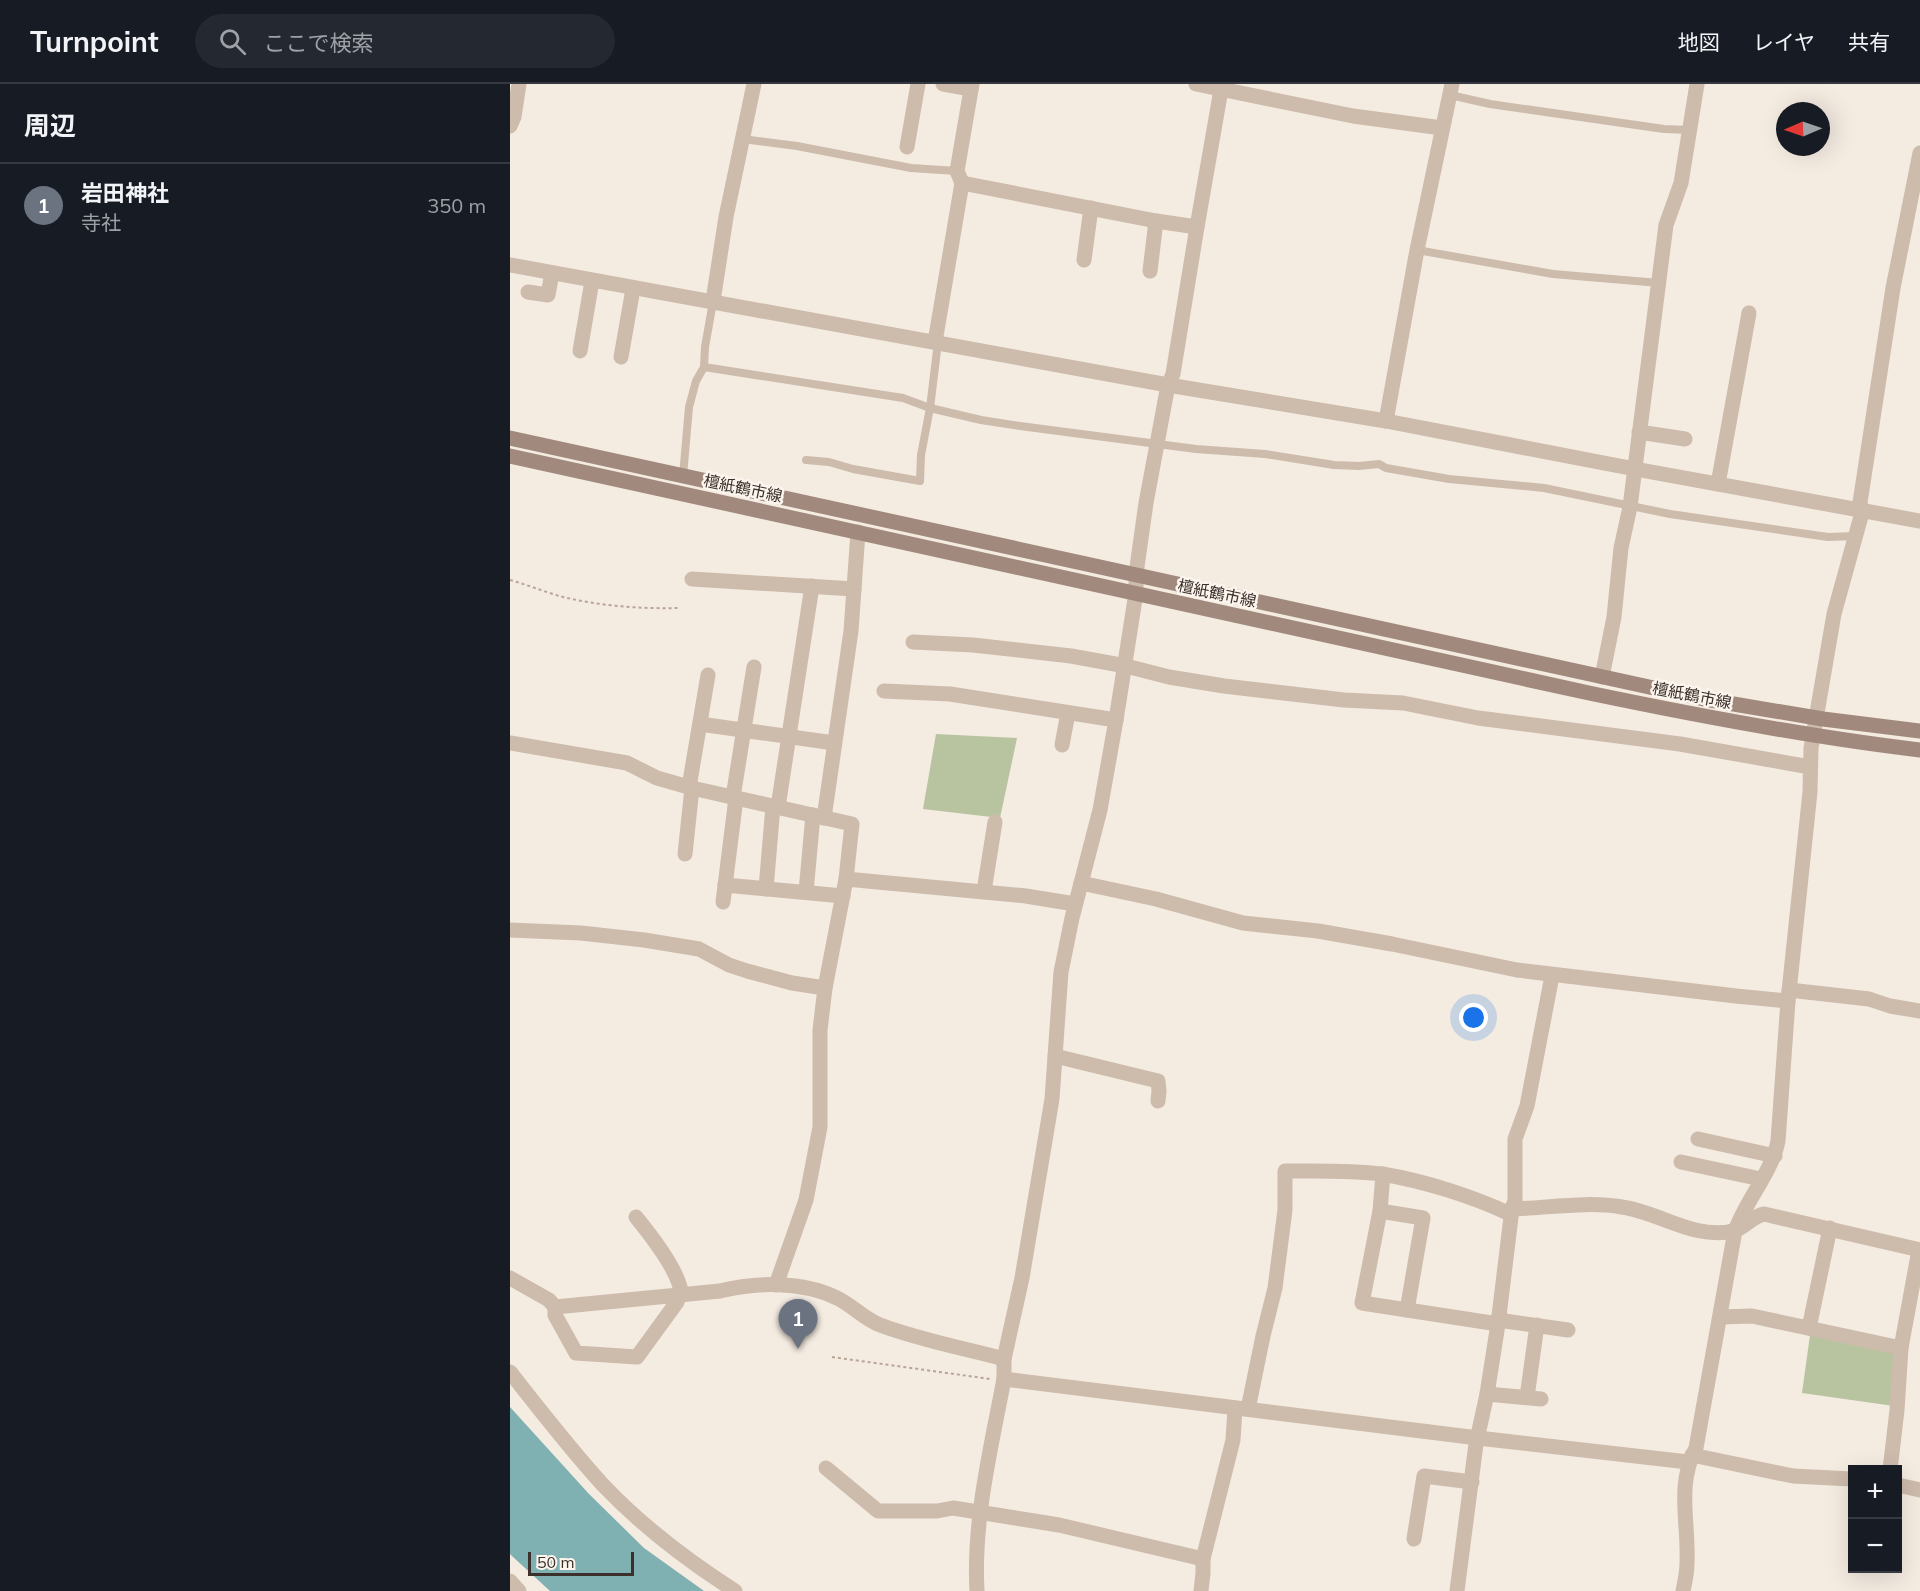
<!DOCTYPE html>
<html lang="ja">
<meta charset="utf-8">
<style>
body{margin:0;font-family:Mulish,"Noto Sans JP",sans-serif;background:#242831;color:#f1f3f6}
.controls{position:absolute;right:18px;bottom:18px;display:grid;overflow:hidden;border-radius:0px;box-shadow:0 6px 24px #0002}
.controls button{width:54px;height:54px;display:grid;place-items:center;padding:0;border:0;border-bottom:2px solid #363941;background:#171b24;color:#f1f3f6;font:30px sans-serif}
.compass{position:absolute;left:1266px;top:18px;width:54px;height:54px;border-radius:50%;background:#171b24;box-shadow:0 6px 24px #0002;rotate:268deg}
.scale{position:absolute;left:18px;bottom:15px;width:106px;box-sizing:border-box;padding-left:6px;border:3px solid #3b302b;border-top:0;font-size:16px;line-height:21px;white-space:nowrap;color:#3b302b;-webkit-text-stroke:4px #fbf5ee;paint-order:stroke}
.you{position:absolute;left:964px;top:934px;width:21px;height:21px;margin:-15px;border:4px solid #fff;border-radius:50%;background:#1a73e8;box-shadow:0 0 0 9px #1a73e833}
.badge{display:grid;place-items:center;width:39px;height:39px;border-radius:50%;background:#92aeb2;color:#fff;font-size:20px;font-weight:700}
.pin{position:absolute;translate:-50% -50px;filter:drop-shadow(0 2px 3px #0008)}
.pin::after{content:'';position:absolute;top:32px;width:21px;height:18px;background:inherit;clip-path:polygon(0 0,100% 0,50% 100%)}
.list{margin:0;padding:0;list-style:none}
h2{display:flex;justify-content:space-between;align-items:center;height:78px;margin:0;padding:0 24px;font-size:26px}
h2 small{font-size:20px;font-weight:400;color:#9ea1a6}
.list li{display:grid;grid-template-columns:39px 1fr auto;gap:18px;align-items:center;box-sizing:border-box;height:84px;padding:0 24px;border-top:2px solid #363941}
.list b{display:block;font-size:22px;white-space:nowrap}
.list p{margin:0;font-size:20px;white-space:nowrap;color:#9ea1a6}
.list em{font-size:20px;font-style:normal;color:#9ea1a6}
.icon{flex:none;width:33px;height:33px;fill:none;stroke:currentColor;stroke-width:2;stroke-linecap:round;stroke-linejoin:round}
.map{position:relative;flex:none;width:1410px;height:1507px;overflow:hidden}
header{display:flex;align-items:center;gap:36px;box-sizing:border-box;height:84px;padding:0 30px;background:#171b24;border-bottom:2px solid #363941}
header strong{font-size:28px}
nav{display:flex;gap:33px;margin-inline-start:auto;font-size:21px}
.search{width:420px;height:54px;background:#242831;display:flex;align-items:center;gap:15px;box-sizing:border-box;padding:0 21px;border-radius:33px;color:#9ea1a6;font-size:22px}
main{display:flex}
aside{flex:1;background:#171b24}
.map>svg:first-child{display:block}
.green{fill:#b8c4a0}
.water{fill:#7fb0b2}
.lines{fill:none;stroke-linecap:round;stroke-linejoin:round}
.path{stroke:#b9a596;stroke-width:2;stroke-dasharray:3 3;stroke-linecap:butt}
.lane{stroke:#cdbbac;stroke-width:8}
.street{stroke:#cdbbac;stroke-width:15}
.secondary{stroke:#a18a7d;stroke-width:15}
.labels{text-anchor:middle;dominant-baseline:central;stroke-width:5;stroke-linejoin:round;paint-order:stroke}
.street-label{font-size:16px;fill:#3b302b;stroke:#fbf5ee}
</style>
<header>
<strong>Turnpoint</strong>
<div class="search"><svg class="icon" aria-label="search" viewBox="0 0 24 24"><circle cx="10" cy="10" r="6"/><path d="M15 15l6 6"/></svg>ここで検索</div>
<nav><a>地図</a><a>レイヤ</a><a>共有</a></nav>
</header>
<main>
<aside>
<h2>周辺<small></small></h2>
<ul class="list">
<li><span class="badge" style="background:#6b7280">1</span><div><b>岩田神社</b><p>寺社</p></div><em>350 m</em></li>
</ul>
</aside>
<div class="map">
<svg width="1410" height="1507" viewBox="0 0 1410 1507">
<rect width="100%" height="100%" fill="#f4ebe1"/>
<g class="green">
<polygon points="426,650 507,654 490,734 413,725"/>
<polygon points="1301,1244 1384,1264 1384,1322 1292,1309"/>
</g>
<polygon class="water" points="0,1323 79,1410 134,1464 194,1507 40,1507 2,1472 0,1470"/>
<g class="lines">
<g class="path">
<path d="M0 496C18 501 35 508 53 513 90 522 131 525 169 524"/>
<polyline points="322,1273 480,1295"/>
</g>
<g class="lane">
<polyline points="940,11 980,20 1154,45 1180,46"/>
<polyline points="232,55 287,62 401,84 447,87"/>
<polyline points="907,166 1043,190 1149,199"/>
<polyline points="194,283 393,314 420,324 471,336 510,342 686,365 755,370 824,381 849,382 869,380 876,384 939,395 1034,404 1160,430 1318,453 1346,452"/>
<polyline points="296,376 319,378 343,385 410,397 411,371 420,324 428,258"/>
<polyline points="173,392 179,323 186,297 194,283 195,263 203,218"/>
</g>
<g class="street">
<polyline points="433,0 461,5"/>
<polyline points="686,0 843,32 932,44"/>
<polyline points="0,42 4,33 9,0"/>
<polyline points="397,63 408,0"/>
<polyline points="452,99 646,137 687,143"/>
<polyline points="574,176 581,124"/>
<polyline points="0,181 658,301 876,337 1125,385 1410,437"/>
<polyline points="640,187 646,137"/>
<polyline points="18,208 38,211 42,189"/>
<polyline points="203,217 216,133 244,0"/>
<polyline points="425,258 452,99 447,87 462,0"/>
<polyline points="70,267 82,197"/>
<polyline points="111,273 123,205"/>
<polyline points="876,337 907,166 942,0"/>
<polyline points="1129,348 1175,355"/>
<polyline points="1208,400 1239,229"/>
<polyline points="1349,425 1383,204 1410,69"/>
<polyline points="182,495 344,505"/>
<polyline points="403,558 463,561 561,572 616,582 659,593 714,602 834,616 893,619 968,634 1170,660 1300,683"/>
<polyline points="1092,593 1104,533 1111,464 1120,423 1156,141 1171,99 1187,0"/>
<polyline points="374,607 440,610 606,636"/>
<polyline points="190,640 324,659"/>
<polyline points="0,659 117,679 147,694 182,704 342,740 336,795"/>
<polyline points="552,661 558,629"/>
<polyline points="179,703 198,591"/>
<polyline points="223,713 244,583"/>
<polyline points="268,723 302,502"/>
<polyline points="314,734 341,547 348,448"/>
<polyline points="175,770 182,704"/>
<polyline points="571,799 646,815 733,839 808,847 882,860 1007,886 1226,912 1278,917"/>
<polyline points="215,801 333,812"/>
<polyline points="256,805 263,722"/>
<polyline points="474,807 485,738"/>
<polyline points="296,808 303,731"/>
<polyline points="213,818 226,714"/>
<polyline points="0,846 71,849 134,856 189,865 219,881 237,887 282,899 315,904"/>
<polyline points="1279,906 1359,915 1380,922 1410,927"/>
<polyline points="545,972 648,997 649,1007 648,1017"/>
<polyline points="1188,1055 1265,1072"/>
<polyline points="1171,1078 1251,1095"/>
<polyline points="873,1090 870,1127 852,1219 988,1240"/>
<polyline points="1002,1125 1005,1117 1005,1055 1017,1022 1042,892"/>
<polyline points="870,1127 913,1134 897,1226"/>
<path d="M0 1194 39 1216 45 1223 210 1207C246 1198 293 1197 327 1214 342 1221 354 1235 370 1241 410 1256 453 1264 494 1275"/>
<polyline points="266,1201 296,1116 310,1043 310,946 315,904 336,795 516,812 565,820"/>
<path d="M45 1223V1231L66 1269 127 1273 167 1218C169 1213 171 1208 170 1203 165 1183 139 1149 126 1133"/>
<polyline points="1210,1233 1242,1232 1391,1264 1387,1326 1380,1386"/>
<polyline points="988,1236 1058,1246"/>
<polyline points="1299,1244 1320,1144"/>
<polyline points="1391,1264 1409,1166"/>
<path d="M0 1288C30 1326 60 1365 93 1401 132 1442 178 1477 225 1507"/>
<polyline points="494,1295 968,1354 1178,1378"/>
<polyline points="977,1310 1031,1315"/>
<polyline points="1017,1313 1027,1241"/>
<path d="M738 1325 753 1252 765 1204 775 1126V1087C807 1087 840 1086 872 1090 914 1097 962 1112 1000 1130"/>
<polyline points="1182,1371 1283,1392 1342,1395"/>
<polyline points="316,1384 368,1427 427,1427 443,1424 549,1441 693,1475"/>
<polyline points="1388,1401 1410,1406"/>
<polyline points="904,1455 914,1392 962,1398"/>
<polyline points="0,1497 9,1507"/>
<path d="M467 1507C463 1436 481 1364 494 1295V1275L512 1194 542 1015 551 888 562 834 590 726 606 636 626 509V490L636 419 658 301 663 290 687 143 712 0"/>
<polyline points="691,1507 693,1489 693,1475 723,1356 725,1324"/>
<path d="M947 1507 966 1360 977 1310 988 1240 1002 1125C1038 1124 1077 1117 1112 1123 1149 1128 1184 1156 1223 1147 1234 1145 1242 1132 1254 1130L1410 1166"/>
<path d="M1173 1507C1175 1498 1177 1488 1177 1479 1179 1439 1166 1401 1186 1364L1225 1147C1236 1116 1262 1088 1268 1057L1278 917 1300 708 1301 664 1324 530 1353 425"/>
</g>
<g class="secondary">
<polyline points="0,354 1194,615 1313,635 1410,647"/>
<path d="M0 372 1079 609C1189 632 1299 653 1410 666"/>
</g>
</g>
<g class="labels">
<g class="street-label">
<text transform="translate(233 404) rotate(12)">檀紙鶴市線</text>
<text transform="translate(707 509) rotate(12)">檀紙鶴市線</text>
<text transform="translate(1182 611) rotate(11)">檀紙鶴市線</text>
</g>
</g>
</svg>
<div class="controls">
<button>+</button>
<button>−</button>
</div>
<svg class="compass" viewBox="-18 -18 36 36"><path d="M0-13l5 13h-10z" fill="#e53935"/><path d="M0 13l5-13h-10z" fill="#9ea1a6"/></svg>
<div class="scale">50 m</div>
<div class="you"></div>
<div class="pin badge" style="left:288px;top:1265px;background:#6b7280">1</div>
</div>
</main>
